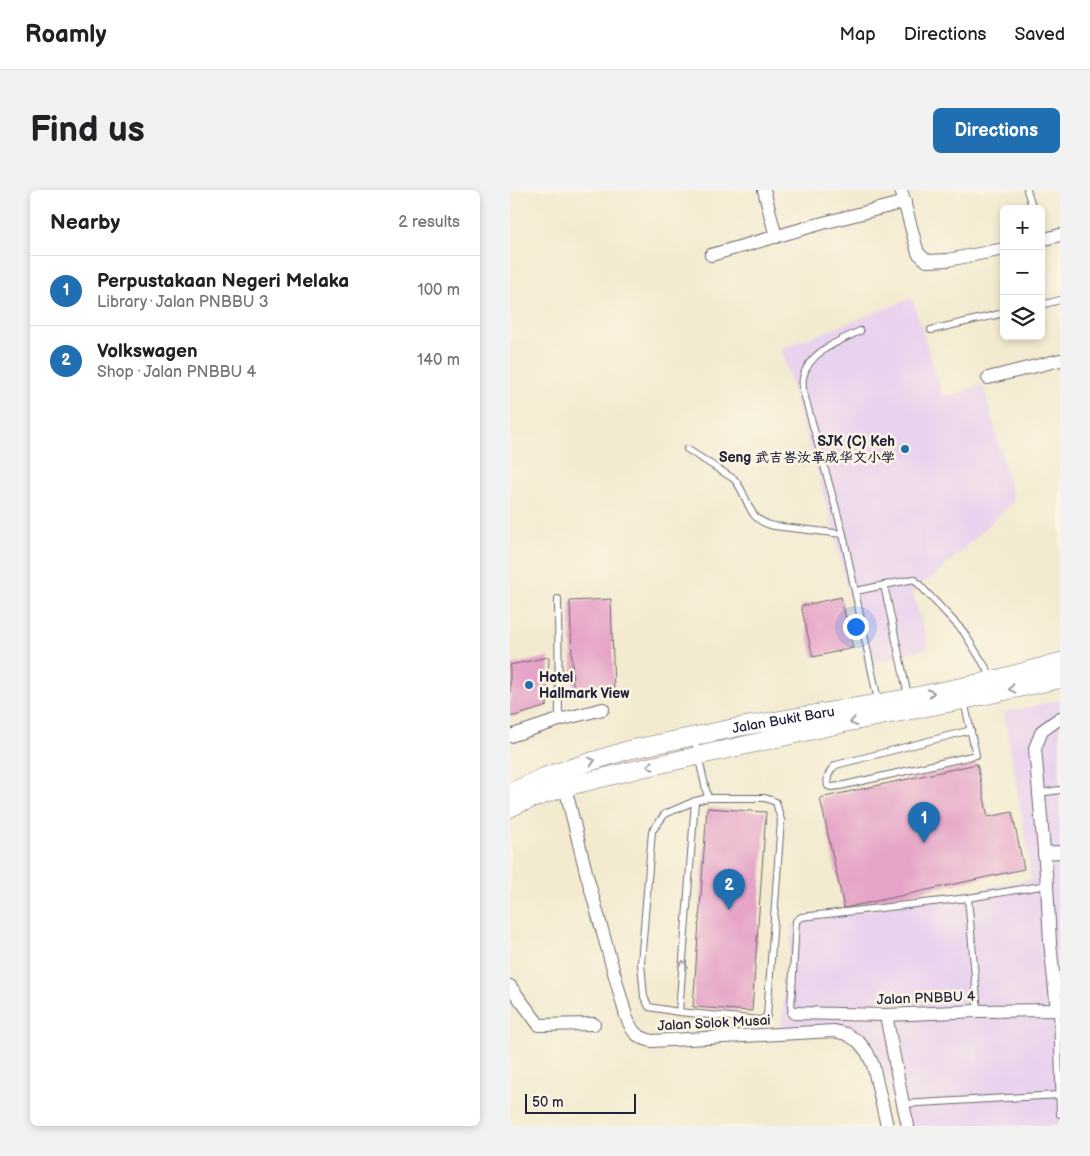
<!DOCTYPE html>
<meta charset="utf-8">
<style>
body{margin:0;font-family:"Balsamiq Sans","LXGW WenKai TC",sans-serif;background:#f2f2f2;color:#202124}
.controls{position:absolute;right:15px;top:15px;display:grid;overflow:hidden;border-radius:8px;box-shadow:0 2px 8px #0003}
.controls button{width:45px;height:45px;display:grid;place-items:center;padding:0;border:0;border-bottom:1px solid #e0e0e0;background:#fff;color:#202124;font:25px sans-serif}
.scale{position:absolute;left:15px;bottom:12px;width:111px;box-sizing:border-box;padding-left:5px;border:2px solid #22223b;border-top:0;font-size:14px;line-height:18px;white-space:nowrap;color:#22223b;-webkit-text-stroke:4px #fcf5e5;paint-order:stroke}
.you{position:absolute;left:345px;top:436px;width:18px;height:18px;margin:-12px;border:4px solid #fff;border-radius:50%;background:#1a73e8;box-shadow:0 0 0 8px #1a73e833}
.badge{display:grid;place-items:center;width:32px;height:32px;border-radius:50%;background:#1f6fb2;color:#fff;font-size:16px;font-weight:700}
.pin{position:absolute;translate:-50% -41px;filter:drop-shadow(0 1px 2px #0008)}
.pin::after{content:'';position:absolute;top:26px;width:18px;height:15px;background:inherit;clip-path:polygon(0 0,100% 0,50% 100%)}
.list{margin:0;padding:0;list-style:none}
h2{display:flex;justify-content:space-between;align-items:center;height:65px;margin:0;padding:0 20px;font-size:21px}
h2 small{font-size:16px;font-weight:400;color:#757577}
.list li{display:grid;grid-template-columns:32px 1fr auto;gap:15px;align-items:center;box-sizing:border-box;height:70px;padding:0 20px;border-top:1px solid #e0e0e0}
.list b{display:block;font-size:19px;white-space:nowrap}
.list p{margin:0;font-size:16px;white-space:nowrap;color:#757577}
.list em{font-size:16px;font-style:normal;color:#757577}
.icon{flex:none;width:28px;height:28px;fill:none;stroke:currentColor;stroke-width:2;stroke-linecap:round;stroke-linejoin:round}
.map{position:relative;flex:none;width:550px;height:936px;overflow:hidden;border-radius:8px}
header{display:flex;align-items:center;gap:30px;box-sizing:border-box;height:70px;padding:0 25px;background:#fff;border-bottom:1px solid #e0e0e0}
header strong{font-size:24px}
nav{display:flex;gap:28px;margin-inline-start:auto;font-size:18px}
.intro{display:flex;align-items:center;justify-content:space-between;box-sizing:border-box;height:120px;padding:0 30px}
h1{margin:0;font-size:35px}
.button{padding:12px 22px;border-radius:8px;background:#1f6fb2;color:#fff;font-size:18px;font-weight:700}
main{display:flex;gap:30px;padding:0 30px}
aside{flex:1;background:#fff;border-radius:8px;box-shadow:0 2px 8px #0003}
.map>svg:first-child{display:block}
.built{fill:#e9d2ee}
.building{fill:#e5a3c7}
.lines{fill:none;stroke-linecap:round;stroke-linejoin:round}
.lane-casing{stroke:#6b686f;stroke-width:8}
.street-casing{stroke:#6b686f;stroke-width:14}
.secondary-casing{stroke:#6b686f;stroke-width:19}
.lane{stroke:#fff;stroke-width:6}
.street{stroke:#fff;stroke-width:12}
.secondary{stroke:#fff;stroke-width:18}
.oneway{stroke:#9c9ca7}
.poi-dot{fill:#1f6fb2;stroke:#fcf5e5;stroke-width:2}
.labels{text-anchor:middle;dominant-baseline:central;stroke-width:5;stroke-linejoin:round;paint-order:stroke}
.poi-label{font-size:14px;font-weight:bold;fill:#22223b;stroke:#fcf5e5;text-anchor:end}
.street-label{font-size:14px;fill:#22223b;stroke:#fcf5e5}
</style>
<header>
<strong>Roamly</strong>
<nav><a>Map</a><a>Directions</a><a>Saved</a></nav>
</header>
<div class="intro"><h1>Find us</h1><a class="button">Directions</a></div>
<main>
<aside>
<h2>Nearby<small>2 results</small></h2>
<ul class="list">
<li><span class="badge">1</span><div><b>Perpustakaan Negeri Melaka</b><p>Library · Jalan PNBBU 3</p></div><em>100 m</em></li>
<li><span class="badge">2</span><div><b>Volkswagen</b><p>Shop · Jalan PNBBU 4</p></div><em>140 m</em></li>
</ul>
</aside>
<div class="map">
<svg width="550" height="936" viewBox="0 0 550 936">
<rect width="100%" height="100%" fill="#fcf5e5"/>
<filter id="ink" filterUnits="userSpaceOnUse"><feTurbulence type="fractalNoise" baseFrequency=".02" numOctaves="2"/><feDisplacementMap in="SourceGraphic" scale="10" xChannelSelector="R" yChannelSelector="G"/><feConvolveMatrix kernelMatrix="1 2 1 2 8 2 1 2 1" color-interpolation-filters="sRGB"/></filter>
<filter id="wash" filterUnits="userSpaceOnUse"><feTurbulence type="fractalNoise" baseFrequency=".0096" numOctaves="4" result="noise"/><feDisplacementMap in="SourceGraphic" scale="20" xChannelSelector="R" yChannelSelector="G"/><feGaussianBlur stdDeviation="1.12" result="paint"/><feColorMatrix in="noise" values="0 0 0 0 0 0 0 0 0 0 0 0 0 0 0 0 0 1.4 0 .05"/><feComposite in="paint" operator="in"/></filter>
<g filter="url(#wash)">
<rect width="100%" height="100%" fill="#f3eacf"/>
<g class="built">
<polygon points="402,108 433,207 473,195 504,311 428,383 402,401 419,457 355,476 320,326 271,159"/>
<polygon points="550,510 550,936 388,936 366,856 353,845 270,842 282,734 522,689 494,522"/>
</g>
<g id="blocks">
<g class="building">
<polygon points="331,407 343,458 303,467 291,416"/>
<polygon points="101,409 104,500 63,501 60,411"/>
<polygon points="39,467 37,516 5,526 0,526 0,475"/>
<polygon points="467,574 478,627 502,622 514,679 334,718 310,608"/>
<polygon points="197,618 256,622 242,821 183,817"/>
</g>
</g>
</g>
<g filter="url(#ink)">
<use href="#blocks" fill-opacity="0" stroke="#6b686f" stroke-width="1"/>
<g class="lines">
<g class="lane-casing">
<g id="lane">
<polyline points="517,0 523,19"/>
<polyline points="531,115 550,110"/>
<polyline points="421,140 494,123"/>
<path d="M177 259 224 289C241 308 234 329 264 336L333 344 368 511"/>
<path d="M333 344 293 200C293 196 292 192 293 188 298 162 329 151 350 141"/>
<polyline points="374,395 398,506"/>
<polyline points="346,401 404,389 453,441 483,489"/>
<polyline points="48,409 49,530"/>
<path d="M454 511 466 565 330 596 321 597 318 596C316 589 319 580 326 575L461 540"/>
<polyline points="184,548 198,608"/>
<polyline points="529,603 550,600"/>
<polygon points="198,608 255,608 266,612 271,630 257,826 251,830 169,822 139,817 134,807 131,773 142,641 155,624 185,611"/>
<polyline points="458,708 468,821"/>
<polyline points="547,820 550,924"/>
<polyline points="169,822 185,611"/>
<polyline points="284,823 281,818 286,731 291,727 458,708 537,695"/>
<polyline points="393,914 550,905"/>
</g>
</g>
<g class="street-casing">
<g id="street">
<polyline points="254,0 266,47"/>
<polyline points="391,0 408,63 417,71 438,70 494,59"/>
<polyline points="531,50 550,45"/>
<polyline points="201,65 313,33 395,12"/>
<polyline points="478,188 550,170"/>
<polyline points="0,546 49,530 93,519"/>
<path d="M52 591 55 597 76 682 116 826C122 841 125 847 142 851L324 841 336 844 348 851 357 862 363 875 377 936"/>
<polyline points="534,663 550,662"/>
<polyline points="0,796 29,835 84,834"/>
<polyline points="547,820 540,752 537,695 525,558 532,541 550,528"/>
<polyline points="284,823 376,825 468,821 550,820"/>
<polyline points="376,825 393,914 398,936"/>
</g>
</g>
<g class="secondary-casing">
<g id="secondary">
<path id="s1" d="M0 603 34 587 48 582 118 560 229 537 398 508 484 490 550 472"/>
<polyline points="0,618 10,613 55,597 128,579 335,533 454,510 550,489"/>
</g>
</g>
<use href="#lane" class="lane"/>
<use href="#street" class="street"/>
<use href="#secondary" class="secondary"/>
</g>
<defs><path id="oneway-chevron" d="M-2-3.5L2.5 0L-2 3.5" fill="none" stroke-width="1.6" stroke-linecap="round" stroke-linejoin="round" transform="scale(1.25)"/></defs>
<g class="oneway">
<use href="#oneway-chevron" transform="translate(502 499) rotate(167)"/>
<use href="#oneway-chevron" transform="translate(421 503) rotate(-12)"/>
<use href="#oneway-chevron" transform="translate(343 532) rotate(169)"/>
<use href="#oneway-chevron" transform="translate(82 571) rotate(-17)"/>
<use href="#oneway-chevron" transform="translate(140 576) rotate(168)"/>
<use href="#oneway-chevron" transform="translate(173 774) rotate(-86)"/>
</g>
</g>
<g class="poi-dot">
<circle cx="395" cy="259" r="5"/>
<circle cx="19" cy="495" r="5"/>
</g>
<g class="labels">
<g class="poi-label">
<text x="385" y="251">SJK (C) Keh<tspan x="385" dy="16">Seng 武吉峇汝革成华文小学</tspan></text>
<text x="29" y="487" text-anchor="start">Hotel<tspan x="29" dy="16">Hallmark View</tspan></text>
</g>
<g class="street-label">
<text stroke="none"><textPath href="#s1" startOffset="284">Jalan Bukit Baru</textPath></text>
<text transform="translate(416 808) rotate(-2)">Jalan PNBBU 4</text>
<text transform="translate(204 833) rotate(-3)">Jalan Solok Musai</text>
</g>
</g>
</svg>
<div class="controls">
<button>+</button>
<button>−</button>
<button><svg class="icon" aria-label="layers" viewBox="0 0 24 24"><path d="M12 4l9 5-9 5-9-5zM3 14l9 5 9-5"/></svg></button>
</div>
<div class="scale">50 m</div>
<div class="you"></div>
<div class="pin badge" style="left:414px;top:653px">1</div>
<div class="pin badge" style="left:219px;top:720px">2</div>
</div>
</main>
